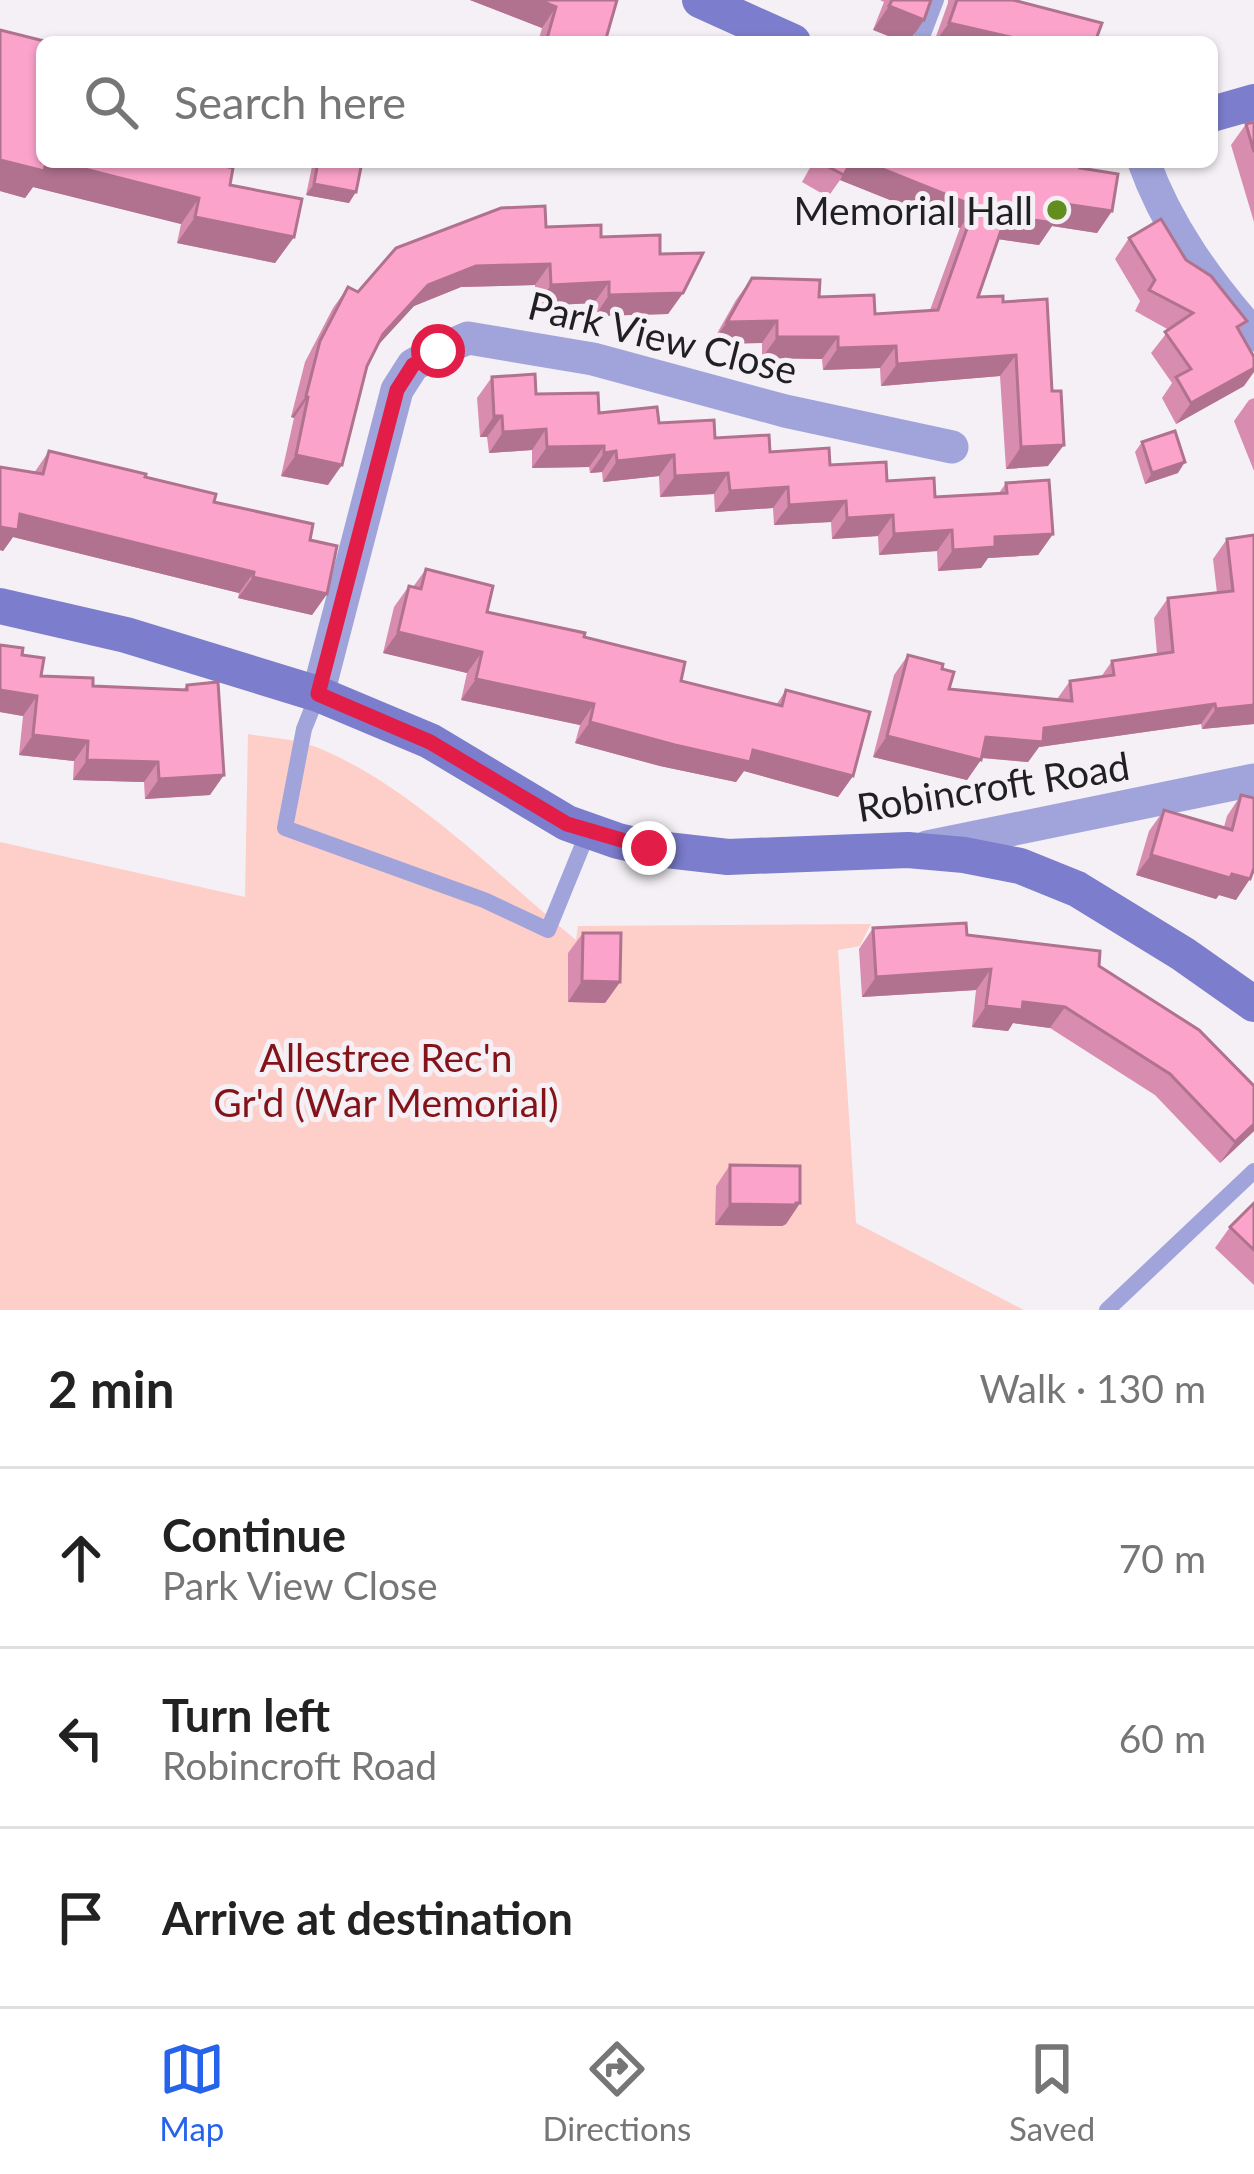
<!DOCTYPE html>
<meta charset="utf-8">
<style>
body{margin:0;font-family:Lato,sans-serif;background:#f2f2f2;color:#222}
.stop{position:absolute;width:36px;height:36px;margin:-27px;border:9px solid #e11d48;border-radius:50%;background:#fff}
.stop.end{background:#e11d48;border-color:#fff;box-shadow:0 3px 12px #0008}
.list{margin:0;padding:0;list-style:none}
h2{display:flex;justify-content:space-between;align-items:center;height:156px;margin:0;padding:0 48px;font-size:51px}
h2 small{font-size:39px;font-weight:400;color:#767676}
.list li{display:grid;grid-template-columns:78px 1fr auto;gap:36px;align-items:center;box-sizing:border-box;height:180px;padding:0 48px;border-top:3px solid #e0e0e0}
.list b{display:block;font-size:45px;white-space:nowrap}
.list p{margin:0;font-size:39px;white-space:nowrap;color:#767676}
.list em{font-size:39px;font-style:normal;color:#767676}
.icon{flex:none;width:66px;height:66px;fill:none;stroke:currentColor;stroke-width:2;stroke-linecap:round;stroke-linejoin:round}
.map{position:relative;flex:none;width:1254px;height:1310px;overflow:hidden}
.search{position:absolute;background:#fff;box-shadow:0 3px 9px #0004;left:36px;right:36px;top:36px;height:132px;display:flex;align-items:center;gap:30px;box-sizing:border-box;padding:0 42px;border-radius:18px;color:#767676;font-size:45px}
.sheet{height:696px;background:#fff}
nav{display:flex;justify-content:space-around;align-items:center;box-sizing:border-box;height:168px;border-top:3px solid #e0e0e0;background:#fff;font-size:33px;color:#767676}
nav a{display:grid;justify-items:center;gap:6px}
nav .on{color:#2563eb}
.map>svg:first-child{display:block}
.green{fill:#fecec9}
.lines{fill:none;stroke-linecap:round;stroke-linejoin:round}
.lane{stroke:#a1a4db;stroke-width:16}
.street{stroke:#a1a4db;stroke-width:33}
.secondary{stroke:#7c7dcc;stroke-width:36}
.wall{fill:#d88caf}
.shaded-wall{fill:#b0728e}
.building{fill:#fba3cb;stroke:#b0728e;stroke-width:3}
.route{stroke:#e11d48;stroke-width:15}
.poi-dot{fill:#638d1d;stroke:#f4f0f5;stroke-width:4.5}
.labels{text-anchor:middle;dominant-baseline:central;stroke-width:10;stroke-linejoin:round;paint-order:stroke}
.poi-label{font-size:39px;fill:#201f21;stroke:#f4f0f5;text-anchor:end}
.street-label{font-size:39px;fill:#201f21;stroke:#f4f0f5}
.park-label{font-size:39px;fill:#831318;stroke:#f4f0f5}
</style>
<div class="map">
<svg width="1254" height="1310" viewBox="0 0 1254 1310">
<rect width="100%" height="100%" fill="#f4f0f5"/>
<path class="green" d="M248 734C271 738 300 739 321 749 415 789 498 876 576 940L578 926 871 924 860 946 838 950 856 1223 1024 1310H0V842L245 897Z"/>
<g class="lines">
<g class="lane">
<polyline points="920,42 936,0"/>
<polyline points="318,694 304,729 285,828 484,900 548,930 588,832"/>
<polyline points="1107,1310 1254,1171"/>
</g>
<g class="street">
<path d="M1144 162C1167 227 1209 284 1254 335"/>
<polyline points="318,694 397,390 413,365 438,351 468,338 593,359 785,411 952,447"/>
<polyline points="927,847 1254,780"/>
</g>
<g class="secondary">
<polyline points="700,0 793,42"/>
<polyline points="1212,114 1254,102"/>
<polyline points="0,606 126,635 318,694 430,741 567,823 618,841 649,848 728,857 908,850 964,855 1020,866 1077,889 1183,954 1254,1004"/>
</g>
</g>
<g class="wall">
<polygon points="470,0 617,0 605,42 538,42 542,28"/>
<polygon points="880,0 931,0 873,30 884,2"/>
<polygon points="948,0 1013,0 1095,42 934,42 948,3"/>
<polygon points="0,30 42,162 230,185 294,237 275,263 177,243 181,224 33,187 25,198 0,191"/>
<polygon points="1254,122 1254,222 1231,145 1246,124"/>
<polygon points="313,162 362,162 349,203 306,195"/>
<polygon points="803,162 1018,162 1038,164 1040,162 1081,162 1080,168 1112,211 1097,233 1052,226 1039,245 998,239 978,297 1003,302 1048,466 1006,469 1000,376 881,386 880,368 823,370 822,359 762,358 762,343 711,344 736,300 752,278 875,314 930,310 960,228 840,180 828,197 802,182 811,166"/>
<polygon points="546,227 601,237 660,254 683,293 668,314 595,316 594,303 536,306 535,285 461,287 414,306 378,345 367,366 328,485 281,476 294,418 291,417 305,362 333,308 348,287 358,292"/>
<polygon points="1129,238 1186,260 1247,321 1239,331 1244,386 1176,424 1162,398 1172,383 1151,353 1169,330 1135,311 1140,301 1115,259"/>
<polygon points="492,377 536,394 599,413 659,423 770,452 830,465 887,481 935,497 999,493 1006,483 1053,534 1038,555 988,558 981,568 938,571 937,551 879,555 878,536 832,539 831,522 774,525 773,508 715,512 714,494 660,497 659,476 603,482 602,472 590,473 589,467 532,468 532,450 489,453 487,437 480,437 477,398"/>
<polygon points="1254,398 1254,471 1234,421 1249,400"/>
<polygon points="1142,442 1178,473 1145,484 1135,452"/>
<polygon points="49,451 145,477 214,502 310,540 327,594 312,615 238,598 239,593 13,537 3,551 0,550 0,467 34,473"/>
<polygon points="1254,535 1254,724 1202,729 1201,724 1039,747 1028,762 981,758 967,780 873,757 894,675 908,655 942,669 949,689 1057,699 1070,681 1101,677 1112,661 1157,654 1154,618 1168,598 1217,593 1213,559 1227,539"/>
<polygon points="426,569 487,612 584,637 681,681 776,705 786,690 853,776 838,797 744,771 736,782 660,766 575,743 580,725 461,700 467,673 383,653 394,607 409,586 413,587"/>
<polygon points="0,645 22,655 41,676 93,686 183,690 187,685 210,795 145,799 144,782 73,780 74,761 19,755 23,716 0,712"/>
<polygon points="1241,795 1236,900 1219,895 1216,899 1136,875 1149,831 1164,810 1224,827 1227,816"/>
<polygon points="873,928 967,935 1099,966 1254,1086 1254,1131 1220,1163 1155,1095 1050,1028 1013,1023 1008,1031 972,1027 976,990 862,997 859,949"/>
<polygon points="583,933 620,982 605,1003 568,1002 568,953"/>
<polygon points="730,1165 800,1203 786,1224 782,1226 715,1225 716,1186"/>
<polygon points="1254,1203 1254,1285 1215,1248 1230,1227"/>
</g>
<g class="shaded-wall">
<polygon points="470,0 539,0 556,7 542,28"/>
<polygon points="889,6 924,20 909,42 903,42 873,30"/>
<polygon points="949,23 1032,42 935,42"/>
<polygon points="0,160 57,162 199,198 181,224 33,187 25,198 0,191"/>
<polygon points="850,162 865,162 975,206 960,228 840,180"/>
<polygon points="314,184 356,192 349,203 306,195"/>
<polygon points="1058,203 1112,211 1097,233 1052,226 1039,245 990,238 1006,216"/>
<polygon points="195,217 294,237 275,263 177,243"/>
<polygon points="550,264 535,285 461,287 414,306 369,355 383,334 428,285 476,266"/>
<polygon points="609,282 594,303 536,306 551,285"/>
<polygon points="683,293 668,314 595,316 609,295"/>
<polygon points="777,321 762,343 711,344 727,322"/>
<polygon points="777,337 838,337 822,359 762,358"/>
<polygon points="896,346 880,368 823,370 838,348"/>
<polygon points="1016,355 1000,376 881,386 897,364"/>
<polygon points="1254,368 1254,372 1244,386 1176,424 1191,403"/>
<polygon points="306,396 308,397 294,418 291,417"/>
<polygon points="494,416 502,416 487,437 480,437"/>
<polygon points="546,429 532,450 489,453 503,432"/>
<polygon points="1064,445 1048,466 1006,469 1021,447"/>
<polygon points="604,446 589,467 532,468 547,447"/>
<polygon points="616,451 602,472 590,473 604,453"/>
<polygon points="296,455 342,465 328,485 281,476"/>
<polygon points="674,455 659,476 603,482 617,461"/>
<polygon points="1185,462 1178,473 1145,484 1152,473"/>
<polygon points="728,473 714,494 660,497 675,476"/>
<polygon points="788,487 773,508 715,512 730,491"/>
<polygon points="846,501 831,522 774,525 789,505"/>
<polygon points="20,514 254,572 239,593 13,537 3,551 0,550 0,527"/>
<polygon points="893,515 878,536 832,539 847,518"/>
<polygon points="952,530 937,551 879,555 894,534"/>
<polygon points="1053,534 1038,555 988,558 981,568 938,571 953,550 995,537"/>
<polygon points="253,577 327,594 312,615 238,598"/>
<polygon points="398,632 482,652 467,673 383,653"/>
<polygon points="476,679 594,704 580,725 461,700"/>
<polygon points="0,690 37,696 23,716 0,712"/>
<polygon points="1215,704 1201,724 1039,747 1028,762 972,757 986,737"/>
<polygon points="1254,705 1254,724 1202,729 1216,709"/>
<polygon points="590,722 753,750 853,776 838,797 744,771 736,782 660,766 575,743"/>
<polygon points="33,735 88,741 74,761 19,755"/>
<polygon points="887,736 981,760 967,780 873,757"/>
<polygon points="87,760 158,762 144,782 73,780"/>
<polygon points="224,775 210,795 145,799 159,779"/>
<polygon points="1151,855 1232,874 1250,879 1236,900 1219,895 1216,899 1136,875"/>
<polygon points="991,969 976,990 862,997 876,977"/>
<polygon points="582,981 620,982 605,1003 568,1002"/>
<polygon points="1023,1002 1065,1007 1050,1028 1013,1023 1008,1031 972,1027 986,1006"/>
<polygon points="1254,1124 1254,1131 1220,1163 1235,1142"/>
<polygon points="800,1203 786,1224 782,1226 715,1225 730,1204"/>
</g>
<g class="building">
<polygon points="539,0 617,0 605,42 546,42 556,7"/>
<polygon points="892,0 931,0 924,20 889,6"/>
<polygon points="957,0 1013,0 1102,23 1095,42 1032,42 949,23"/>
<polygon points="0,30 48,42 42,42 42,162 46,162 44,171 0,160"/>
<polygon points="1254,122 1254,152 1246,124"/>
<polygon points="57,162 208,162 233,168 230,185 302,199 294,237 195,217 199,198"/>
<polygon points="318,162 362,162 356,192 314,184"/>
<polygon points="819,162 851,162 844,175"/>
<polygon points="865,162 1018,162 1048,166 1048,162 1081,162 1080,168 1118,174 1112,211 1058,203 1054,223 1006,216 978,297 1003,296 1003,302 1047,299 1052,391 1061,391 1064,445 1021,447 1016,355 897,364 896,346 838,348 838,337 777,337 777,321 727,322 752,278 820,280 819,297 874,295 875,314 938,310 975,206"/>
<polygon points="545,206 546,227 601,225 601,237 660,235 660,254 703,253 683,293 609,295 609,282 551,285 550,264 476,266 428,285 383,334 367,366 342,465 296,455 308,397 306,396 320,341 348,287 358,292 396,248 501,208"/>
<polygon points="1161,219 1186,260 1211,276 1247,321 1237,327 1254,357 1254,368 1191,403 1176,377 1191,369 1165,332 1193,313 1149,290 1155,280 1129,238"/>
<polygon points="535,374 536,394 598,393 599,413 657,407 659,423 714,420 715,438 769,435 770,452 829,448 830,465 886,462 887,481 934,478 935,497 1007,493 1006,483 1049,480 1053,534 995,537 995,547 953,550 952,530 894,534 893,515 847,518 846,501 789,505 788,487 730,491 728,473 675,476 674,455 617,461 616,451 604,453 604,446 547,447 546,429 503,432 502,416 494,416 492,377"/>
<polygon points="1175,431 1185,462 1152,473 1142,442"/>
<polygon points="49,451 146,474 145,477 216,494 214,502 313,524 310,540 337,546 327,594 253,577 254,572 20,514 18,530 0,527 0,467 43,474"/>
<polygon points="1254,535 1254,705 1216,709 1215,704 1044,728 1043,742 986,737 981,760 887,736 908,655 943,664 942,669 954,672 949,689 1072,701 1070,681 1114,675 1112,661 1173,652 1168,598 1233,591 1227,539"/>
<polygon points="426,569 493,586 487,612 585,633 584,637 685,662 681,681 782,706 786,690 870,712 853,776 753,750 750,762 675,745 590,722 594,704 476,679 482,652 398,632 409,586 421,589"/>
<polygon points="0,645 23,648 22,655 44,658 41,676 93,678 93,686 187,690 187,685 218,682 224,775 159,779 158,762 87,760 88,741 33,735 37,696 0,690"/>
<polygon points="1241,795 1254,798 1254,868 1250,879 1232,874 1230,878 1151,855 1164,810 1232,830"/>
<polygon points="966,923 967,935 1100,951 1099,966 1199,1030 1254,1086 1254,1124 1235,1142 1170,1074 1065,1007 1023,1002 1022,1010 986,1006 991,969 876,977 873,928"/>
<polygon points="583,933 621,933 620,982 582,981"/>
<polygon points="730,1165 800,1166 800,1203 796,1203 796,1205 730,1204"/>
<polygon points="1254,1203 1254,1250 1230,1227"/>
</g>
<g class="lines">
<polyline class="route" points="438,351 413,365 397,390 318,694 430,742 567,824 649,848"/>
</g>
<circle class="poi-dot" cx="1057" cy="210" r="12"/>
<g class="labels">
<g class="poi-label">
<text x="1033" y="210">Memorial Hall</text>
</g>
<g class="street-label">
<text transform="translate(663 337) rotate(14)">Park View Close</text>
<text transform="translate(993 786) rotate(-9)">Robincroft Road</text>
</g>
<g class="park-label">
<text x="386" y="1057">Allestree Rec'n<tspan x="386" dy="45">Gr'd (War Memorial)</tspan></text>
</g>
</g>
</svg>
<div class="stop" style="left:438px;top:351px"></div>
<div class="stop end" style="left:649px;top:848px"></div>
<div class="search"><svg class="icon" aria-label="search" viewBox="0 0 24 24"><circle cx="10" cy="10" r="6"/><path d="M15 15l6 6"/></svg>Search here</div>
</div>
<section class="sheet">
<h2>2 min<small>Walk · 130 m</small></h2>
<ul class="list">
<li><svg class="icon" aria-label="ahead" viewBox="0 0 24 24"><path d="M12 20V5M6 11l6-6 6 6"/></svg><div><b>Continue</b><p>Park View Close</p></div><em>70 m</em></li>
<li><svg class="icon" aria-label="left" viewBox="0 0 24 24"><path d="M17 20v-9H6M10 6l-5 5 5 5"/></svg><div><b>Turn left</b><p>Robincroft Road</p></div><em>60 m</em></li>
<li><svg class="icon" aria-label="arrive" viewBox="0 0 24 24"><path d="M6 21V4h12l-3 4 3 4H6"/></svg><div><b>Arrive at destination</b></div></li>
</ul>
</section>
<nav>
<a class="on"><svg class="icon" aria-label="map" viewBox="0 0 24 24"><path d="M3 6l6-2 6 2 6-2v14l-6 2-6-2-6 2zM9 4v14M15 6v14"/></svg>Map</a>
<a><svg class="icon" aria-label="directions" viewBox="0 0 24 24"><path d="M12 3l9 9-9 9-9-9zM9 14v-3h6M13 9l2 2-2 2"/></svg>Directions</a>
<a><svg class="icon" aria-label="saved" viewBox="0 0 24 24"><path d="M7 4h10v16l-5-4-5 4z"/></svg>Saved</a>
</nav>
